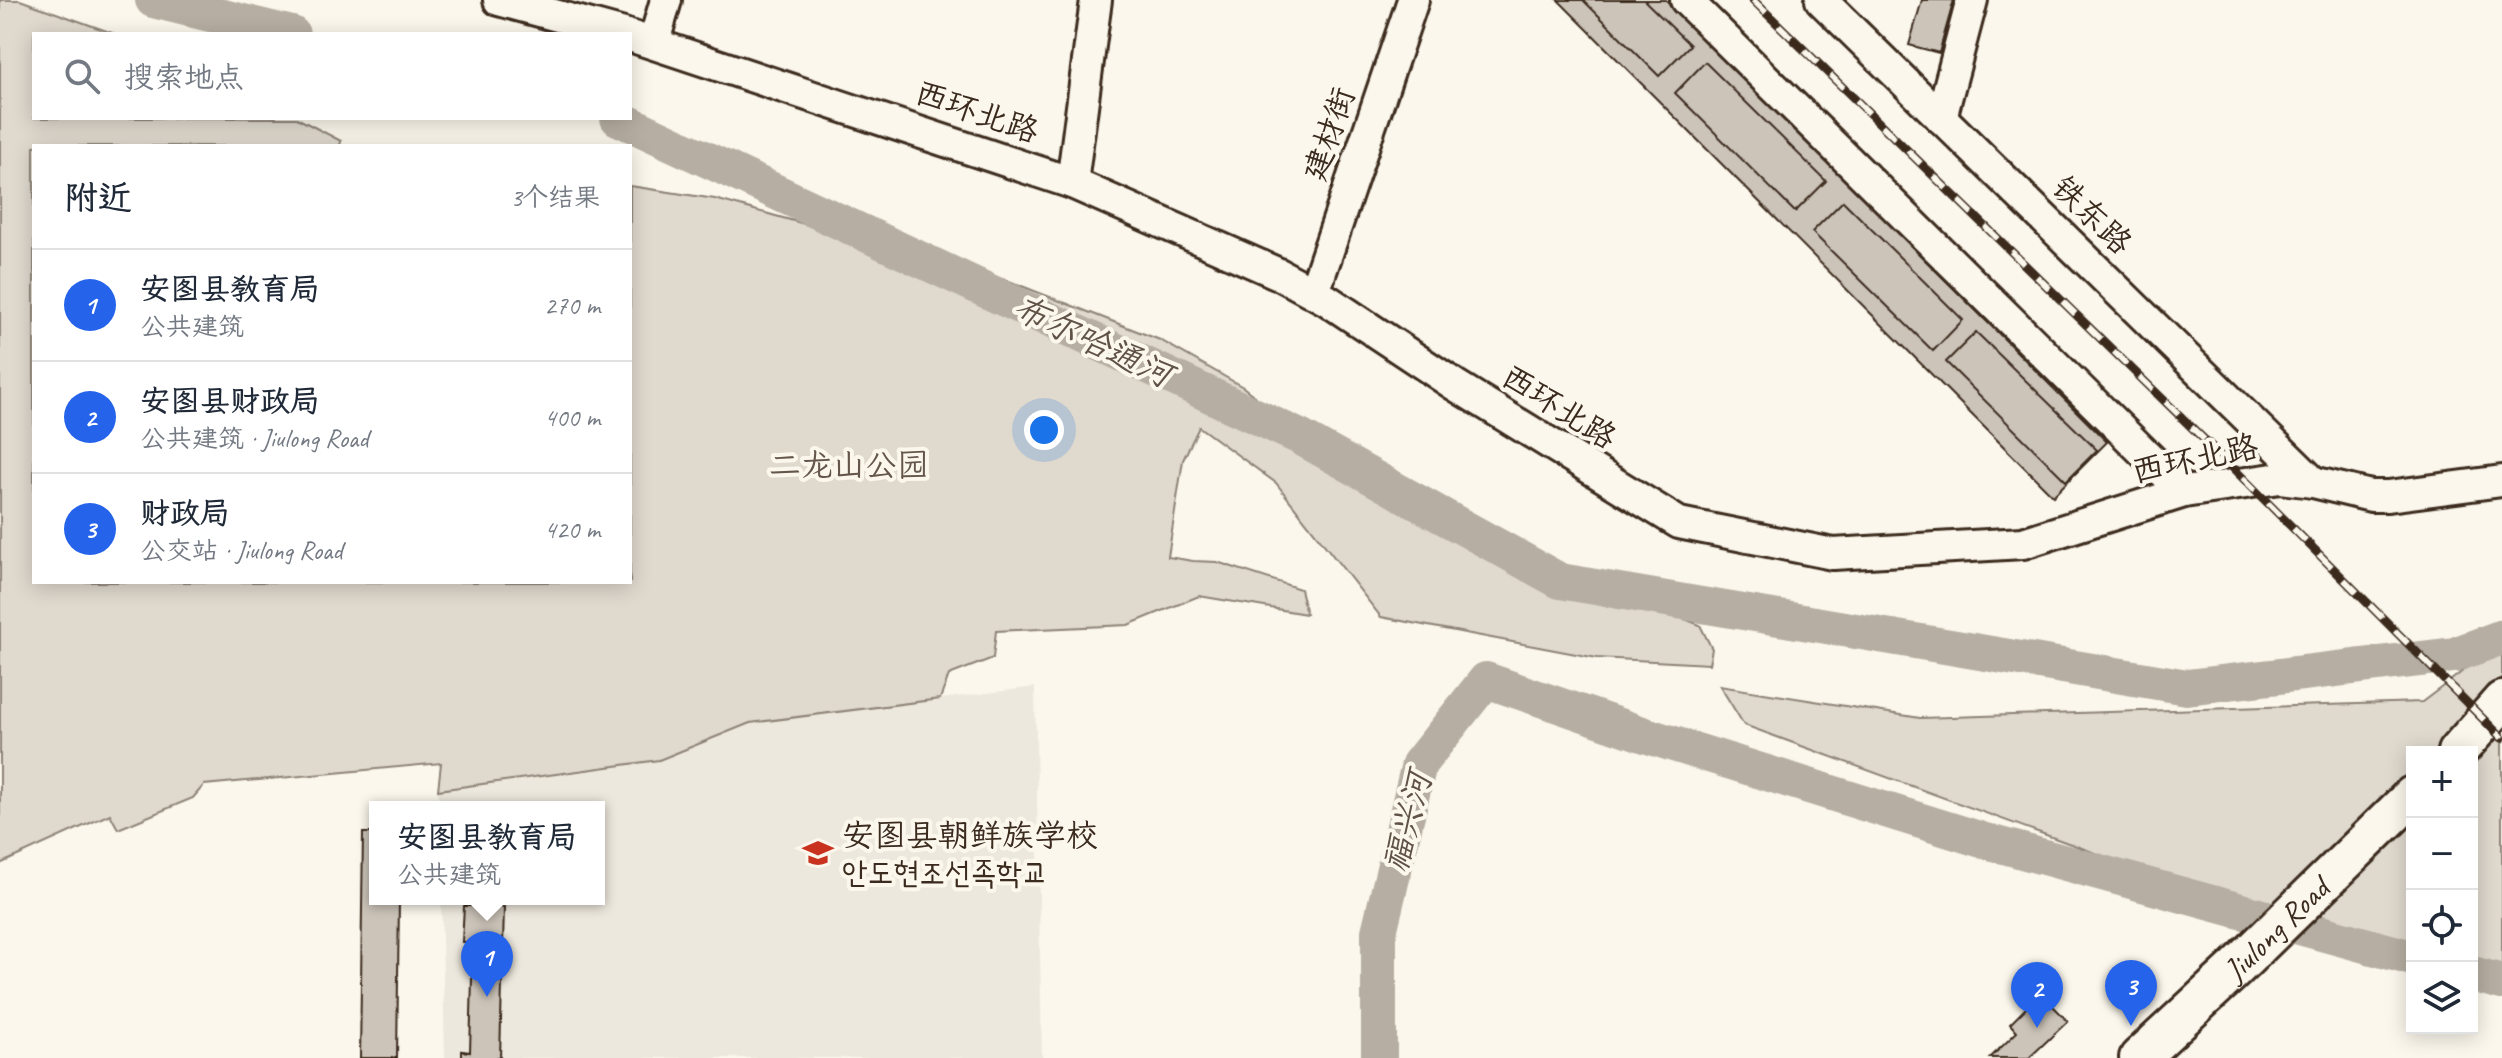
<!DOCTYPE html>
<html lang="zh">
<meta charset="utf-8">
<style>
body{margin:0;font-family:Caveat,"LXGW WenKai TC","Poor Story",sans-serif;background:#f6f6f7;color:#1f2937}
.controls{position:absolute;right:24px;bottom:24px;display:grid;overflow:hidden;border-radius:0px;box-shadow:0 4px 20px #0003}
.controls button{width:72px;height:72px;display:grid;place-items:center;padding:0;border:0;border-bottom:2px solid #e0e1e3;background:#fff;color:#1f2937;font:40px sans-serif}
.you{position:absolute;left:1044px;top:430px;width:28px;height:28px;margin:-20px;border:6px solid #fff;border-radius:50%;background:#1a73e8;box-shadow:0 0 0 12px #1a73e833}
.badge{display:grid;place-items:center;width:52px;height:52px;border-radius:50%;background:#2563eb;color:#fff;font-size:26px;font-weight:700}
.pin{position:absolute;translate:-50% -66px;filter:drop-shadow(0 2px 4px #0008)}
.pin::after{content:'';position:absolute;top:42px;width:28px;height:24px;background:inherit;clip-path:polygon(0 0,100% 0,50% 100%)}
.popup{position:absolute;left:369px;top:801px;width:236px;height:104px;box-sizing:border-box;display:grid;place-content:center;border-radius:0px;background:#fff;filter:drop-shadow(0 2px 6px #0005);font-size:26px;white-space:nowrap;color:#747a83}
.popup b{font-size:30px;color:#1f2937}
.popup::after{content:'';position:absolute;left:50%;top:100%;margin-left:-16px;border:16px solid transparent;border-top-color:#fff}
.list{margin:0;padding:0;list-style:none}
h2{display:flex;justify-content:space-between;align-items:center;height:104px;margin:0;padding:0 32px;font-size:34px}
h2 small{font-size:26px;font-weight:400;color:#747a83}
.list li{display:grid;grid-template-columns:52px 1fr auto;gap:24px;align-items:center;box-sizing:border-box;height:112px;padding:0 32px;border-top:2px solid #e0e1e3}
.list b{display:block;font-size:30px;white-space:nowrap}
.list p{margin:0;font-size:26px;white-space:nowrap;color:#747a83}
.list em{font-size:26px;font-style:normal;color:#747a83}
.icon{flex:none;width:44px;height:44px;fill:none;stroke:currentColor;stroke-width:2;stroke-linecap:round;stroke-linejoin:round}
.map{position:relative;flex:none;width:2502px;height:1058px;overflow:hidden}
.search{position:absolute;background:#fff;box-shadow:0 4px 20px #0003;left:32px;top:32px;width:600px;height:88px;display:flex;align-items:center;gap:20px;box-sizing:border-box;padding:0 28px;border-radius:0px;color:#747a83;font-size:30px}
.panel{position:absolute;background:#fff;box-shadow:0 4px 20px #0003;left:32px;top:144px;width:600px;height:440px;border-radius:0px}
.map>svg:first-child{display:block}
.built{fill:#ede8dd}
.green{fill:#dfd9ce;stroke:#8d8276;stroke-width:2}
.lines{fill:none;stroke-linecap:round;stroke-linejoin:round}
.river{stroke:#b6aea2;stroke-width:36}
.building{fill:#ccc4b9;stroke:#3b2a1e;stroke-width:2}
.minor-casing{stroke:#3b2a1e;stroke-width:36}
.major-casing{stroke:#3b2a1e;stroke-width:44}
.minor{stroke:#fbf7ec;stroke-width:30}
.major{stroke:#fbf7ec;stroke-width:38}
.rail-casing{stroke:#3b2a1e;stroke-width:9}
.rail{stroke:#fbf7ec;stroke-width:6;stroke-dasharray:18;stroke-linecap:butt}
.labels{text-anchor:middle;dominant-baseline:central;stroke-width:8;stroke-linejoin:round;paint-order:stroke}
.street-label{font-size:32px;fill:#3b2a1e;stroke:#fbf7ec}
.park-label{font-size:32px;fill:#64564a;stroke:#fbf7ec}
.poi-label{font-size:32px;fill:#3b2a1e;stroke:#fbf7ec;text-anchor:start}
.water-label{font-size:34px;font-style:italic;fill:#605246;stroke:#fbf7ec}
</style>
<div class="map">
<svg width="2502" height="1058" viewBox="0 0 2502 1058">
<rect width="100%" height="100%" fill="#fbf7ec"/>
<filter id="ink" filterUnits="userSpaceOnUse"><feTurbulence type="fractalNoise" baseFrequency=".0125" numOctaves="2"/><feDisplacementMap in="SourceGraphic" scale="16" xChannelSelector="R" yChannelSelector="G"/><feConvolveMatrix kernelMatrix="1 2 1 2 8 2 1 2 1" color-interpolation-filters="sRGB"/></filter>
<g filter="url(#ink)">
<polygon class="built" points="1035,687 1042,1058 445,1058 441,899 599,899 599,807 439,807 438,790 659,760 750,723"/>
<g class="green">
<polygon points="0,0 20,0 115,34 34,34 34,118 297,118 341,141 340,146 34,146 34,582 630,582 630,186 715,199 1009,281 1160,340 1243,387 1399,508 1700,625 1712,649 1709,664 1597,658 1381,617 1276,483 1199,427 1183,460 1168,557 1193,561 1217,562 1300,589 1306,614 1199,596 1128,625 996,631 993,658 949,675 940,699 750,723 659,760 438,790 441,763 204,785 193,798 118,829 110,814 0,864"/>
<polygon points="2502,647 2502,978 2472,969 2472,752 2412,752 2412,951 2216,897 1744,725 1720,686 1920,718 2422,702 2492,649"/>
</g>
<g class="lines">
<g class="river">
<polyline points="153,0 292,34"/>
<polyline points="618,118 1300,437 1560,581 2187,687 2454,655 2502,637"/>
<polyline points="2472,974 2502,982"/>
<polyline points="1379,1058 1379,932 1419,764 1486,680 1648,736 1982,840 2412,958"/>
</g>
</g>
<g class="building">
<polygon points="1558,0 1666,0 2107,442 2053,496"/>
<polygon points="1583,0 1644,0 1690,45 1659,76"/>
<polygon points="1922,0 1954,0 1939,53 1909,45"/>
<polygon points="1705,62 1826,181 1795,212 1675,93"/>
<polygon points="1843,201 1963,320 1933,351 1812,232"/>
<polygon points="1976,332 2097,450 2066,481 1946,362"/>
<polygon points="363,833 375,833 375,899 399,899 397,1058 360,1058"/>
<polygon points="474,899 486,899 486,906 504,907 500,1058 462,1058 462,1051 470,1052 473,942 462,942 464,906 474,906"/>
<polygon points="2049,1002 2068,1021 2029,1058 1990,1058 2017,1032 2010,1024 2030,1004 2038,1012"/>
</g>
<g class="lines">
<g class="minor-casing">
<g id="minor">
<polyline points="499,0 624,34"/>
<polyline points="1686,0 2184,492"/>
<polyline points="1821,0 2313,482"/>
<polyline points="630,36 1072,183 1279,274 1327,300 1455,385 1679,523 1833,554 2023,543 2184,492 2280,478 2313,482 2371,496 2388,496 2502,481"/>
<polyline points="654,42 666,0"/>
<polyline points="1941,118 1972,0"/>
<polyline points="1072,183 1096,0"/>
<polyline points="1314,292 1413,0"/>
</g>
</g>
<g class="major-casing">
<g id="major">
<polyline points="2457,752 2502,701"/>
<path id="s1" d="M2139 1058 2235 969 2412 796"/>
</g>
</g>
<use href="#minor" class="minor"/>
<use href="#major" class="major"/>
<g class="rail-casing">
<polyline id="rail" points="1753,0 2216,451 2502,738"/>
</g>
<use href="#rail" class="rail"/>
</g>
</g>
<defs>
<g id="school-bare" transform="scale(2.4)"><path d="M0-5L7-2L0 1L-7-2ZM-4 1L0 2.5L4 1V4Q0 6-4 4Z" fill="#c8321e" stroke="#fbf7ec" stroke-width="2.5" paint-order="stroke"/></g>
</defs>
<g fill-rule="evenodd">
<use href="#school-bare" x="818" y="853"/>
</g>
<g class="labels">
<g class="street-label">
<text transform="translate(977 112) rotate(19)">西环北路</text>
<text transform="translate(1329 134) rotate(-71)">建材街</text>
<text transform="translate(2092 215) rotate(44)">铁东路</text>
<text transform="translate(1559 407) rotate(32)">西环北路</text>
<text transform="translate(2195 459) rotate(-12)">西环北路</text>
<text stroke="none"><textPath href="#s1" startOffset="188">Jiulong Road</textPath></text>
</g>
<g class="park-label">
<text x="849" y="465">二龙山公园</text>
</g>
<g class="poi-label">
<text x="842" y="835">安图县朝鲜族学校<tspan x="842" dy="37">안도현조선족학교</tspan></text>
</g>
<g class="water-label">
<text transform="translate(1093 341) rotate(25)">布尔哈通河</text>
<text transform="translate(1407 822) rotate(-75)">福兴河</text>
</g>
</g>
</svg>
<div class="controls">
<button>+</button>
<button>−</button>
<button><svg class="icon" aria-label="locate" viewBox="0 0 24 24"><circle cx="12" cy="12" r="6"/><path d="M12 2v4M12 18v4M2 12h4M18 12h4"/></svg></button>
<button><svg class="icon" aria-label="layers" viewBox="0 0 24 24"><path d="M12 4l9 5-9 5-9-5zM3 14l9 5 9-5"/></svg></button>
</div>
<div class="you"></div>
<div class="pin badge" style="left:487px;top:997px">1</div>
<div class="popup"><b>安图县教育局</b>公共建筑</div>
<div class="pin badge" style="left:2037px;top:1028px">2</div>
<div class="pin badge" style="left:2131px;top:1026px">3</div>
<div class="search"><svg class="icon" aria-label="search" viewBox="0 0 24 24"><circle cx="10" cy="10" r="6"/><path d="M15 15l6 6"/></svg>搜索地点</div>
<section class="panel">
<h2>附近<small>3个结果</small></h2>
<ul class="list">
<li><span class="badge">1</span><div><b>安图县教育局</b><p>公共建筑</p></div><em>270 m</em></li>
<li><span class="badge">2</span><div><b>安图县财政局</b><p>公共建筑 · Jiulong Road</p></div><em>400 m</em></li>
<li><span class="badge">3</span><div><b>财政局</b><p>公交站 · Jiulong Road</p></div><em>420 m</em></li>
</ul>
</section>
</div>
